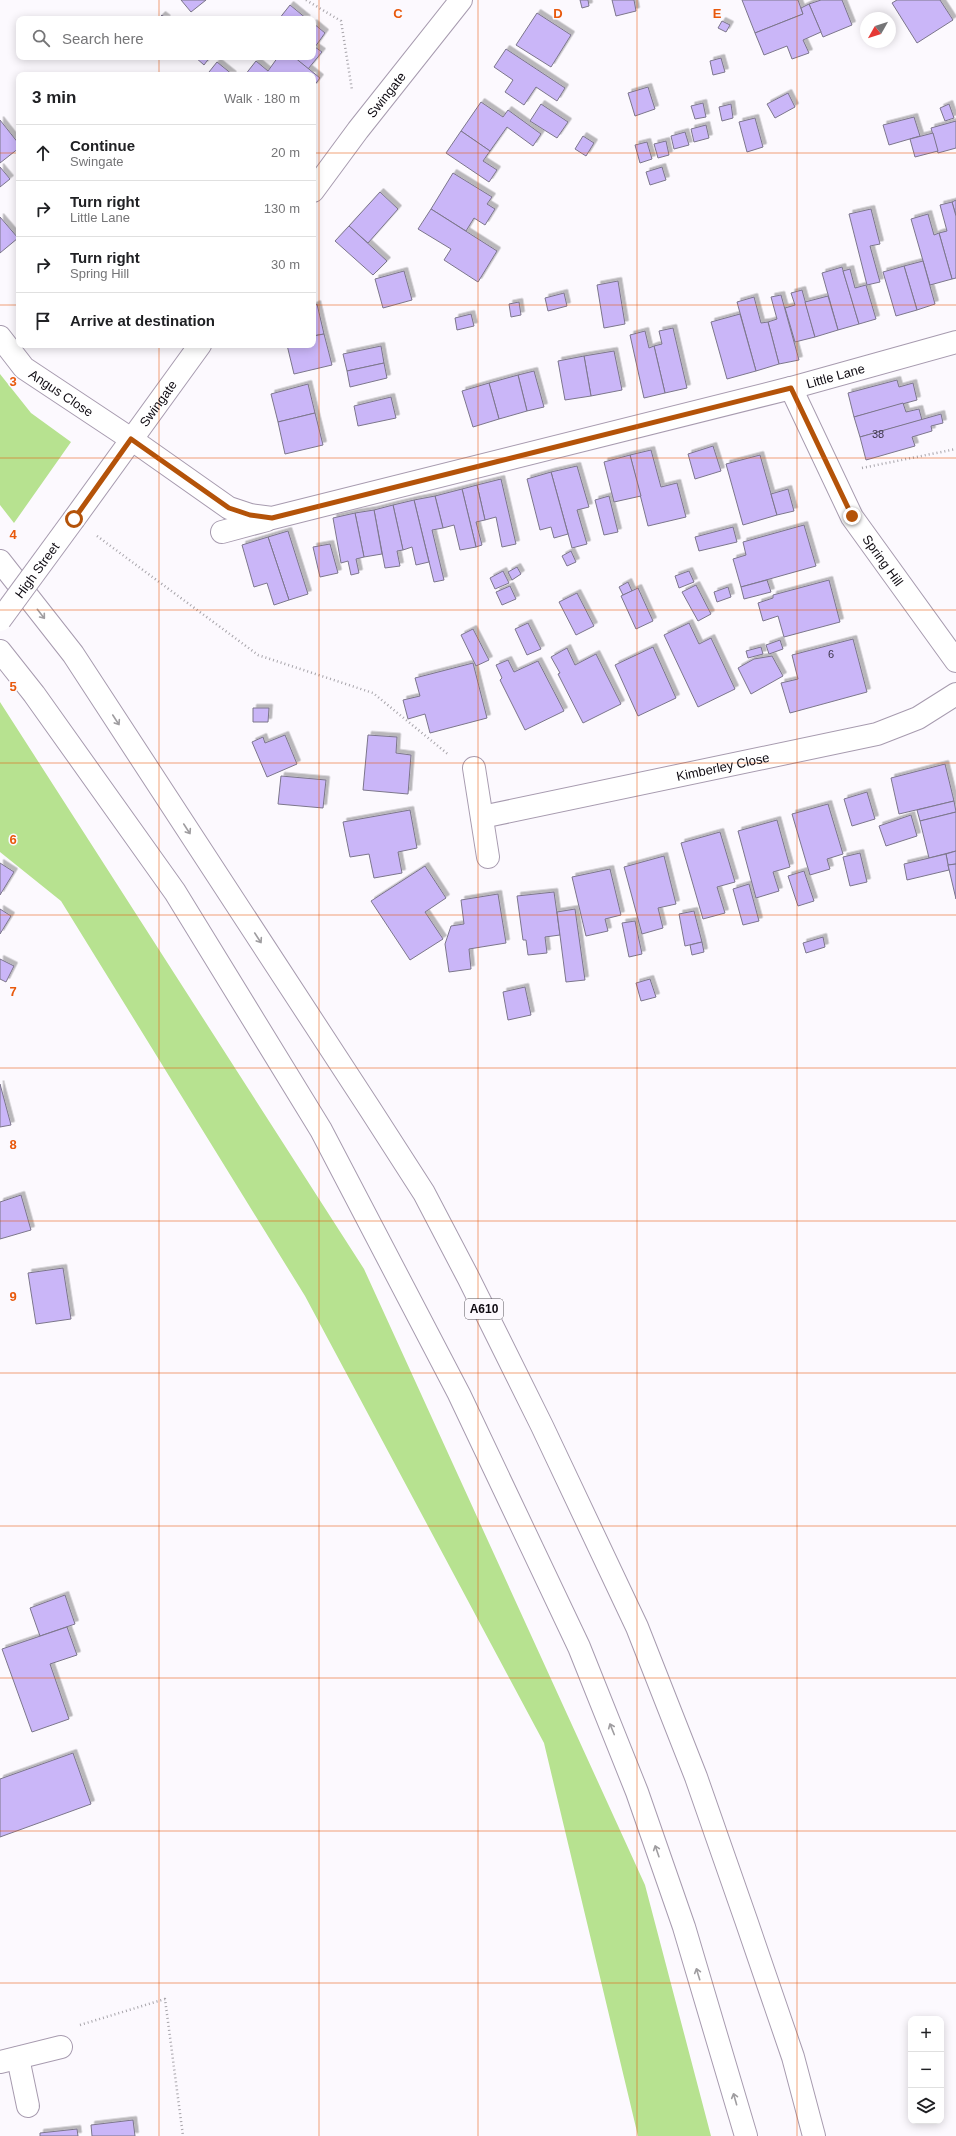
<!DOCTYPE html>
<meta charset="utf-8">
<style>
body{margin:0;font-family:Helvetica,sans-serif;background:#f6f6f6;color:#202124}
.controls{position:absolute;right:12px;bottom:12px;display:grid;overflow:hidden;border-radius:8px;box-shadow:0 2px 10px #0003}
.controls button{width:36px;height:36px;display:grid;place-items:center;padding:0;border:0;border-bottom:1px solid #e0e0e0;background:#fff;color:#202124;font:20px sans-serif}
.compass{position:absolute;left:860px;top:12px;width:36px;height:36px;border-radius:50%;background:#fff;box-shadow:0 2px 10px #0003;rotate:231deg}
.stop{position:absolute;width:12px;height:12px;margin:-9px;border:3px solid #b45309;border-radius:50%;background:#fff}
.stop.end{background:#b45309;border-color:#fff;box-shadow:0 1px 4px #0008}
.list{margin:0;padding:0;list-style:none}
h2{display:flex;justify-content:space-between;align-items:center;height:52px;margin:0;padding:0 16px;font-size:17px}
h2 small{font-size:13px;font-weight:400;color:#757577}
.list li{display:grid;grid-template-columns:26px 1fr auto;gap:12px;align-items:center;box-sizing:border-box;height:56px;padding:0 16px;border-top:1px solid #e0e0e0}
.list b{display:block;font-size:15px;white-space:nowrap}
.list p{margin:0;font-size:13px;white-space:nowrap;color:#757577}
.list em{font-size:13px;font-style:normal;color:#757577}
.icon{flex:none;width:22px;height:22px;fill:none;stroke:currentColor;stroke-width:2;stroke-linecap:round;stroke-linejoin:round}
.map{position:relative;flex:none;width:956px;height:2136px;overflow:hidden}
.search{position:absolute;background:#fff;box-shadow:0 2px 10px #0003;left:16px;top:16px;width:300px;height:44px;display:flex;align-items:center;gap:10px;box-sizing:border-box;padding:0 14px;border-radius:8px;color:#757577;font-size:15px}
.panel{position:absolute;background:#fff;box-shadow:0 2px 10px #0003;left:16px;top:72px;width:300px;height:276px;border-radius:8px}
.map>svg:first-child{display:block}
.green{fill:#b7e290}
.building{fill:#cab6f8;stroke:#7c768b;filter:url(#shadow)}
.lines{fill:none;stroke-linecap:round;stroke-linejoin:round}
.minor-casing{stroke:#a79baf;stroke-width:24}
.highway-casing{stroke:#a79baf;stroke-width:24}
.path{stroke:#a7a4aa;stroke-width:2.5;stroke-dasharray:1 3;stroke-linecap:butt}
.minor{stroke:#fff;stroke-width:22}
.highway{stroke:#fff;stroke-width:22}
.minor-bridge-casing{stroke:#a79baf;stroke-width:24;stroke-linecap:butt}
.minor-bridge{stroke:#fff;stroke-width:22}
.oneway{stroke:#9f9da0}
.route{stroke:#b45309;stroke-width:5}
.grid{fill:none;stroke:#e8590c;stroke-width:1;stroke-opacity:0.55}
.labels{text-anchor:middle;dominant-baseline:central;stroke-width:3;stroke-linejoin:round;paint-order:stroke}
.number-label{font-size:11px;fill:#3d354b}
.shield{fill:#fcf9fe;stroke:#555258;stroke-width:1}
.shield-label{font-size:12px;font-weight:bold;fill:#0e0a11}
.street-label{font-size:13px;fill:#0e0a11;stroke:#fcf9fe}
.grid-label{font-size:13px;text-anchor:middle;font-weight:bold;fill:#e8590c;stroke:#fcf9fe;stroke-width:3;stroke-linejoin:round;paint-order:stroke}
</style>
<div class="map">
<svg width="956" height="2136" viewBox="0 0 956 2136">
<defs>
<filter id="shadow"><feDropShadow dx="3.5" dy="-3.5" stdDeviation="0" flood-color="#0004"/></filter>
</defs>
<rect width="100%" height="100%" fill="#fcf9fe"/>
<g class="green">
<polygon points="0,374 31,413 71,442 14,523 0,505"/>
<polygon points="0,702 364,1269 645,1885 711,2136 638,2136 544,1743 305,1296 61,901 0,852"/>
</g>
<g class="building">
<polygon points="181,0 206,0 191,12"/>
<polygon points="580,0 588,0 589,6 582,8"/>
<polygon points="612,0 634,0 636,11 616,16"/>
<polygon points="742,0 798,0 803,14 755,33"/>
<polygon points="821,0 842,0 852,25 823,37 809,4"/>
<polygon points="897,0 940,0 953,20 917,43 892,3"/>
<polygon points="809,4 821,32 803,40 809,53 792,59 787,46 764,55 755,33 803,14 801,8"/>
<polygon points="290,5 307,19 279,19"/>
<polygon points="537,13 571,35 551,67 516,45"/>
<polygon points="162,15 167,19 158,19"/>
<polygon points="722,21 730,25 726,32 718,28"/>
<polygon points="313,23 325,33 315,47 322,52 308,69 294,57 313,57"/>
<polygon points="506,49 565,88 557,101 536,87 524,105 505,92 513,80 494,67"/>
<polygon points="195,57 210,57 204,65"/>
<polygon points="278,57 294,57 320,78 313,87 313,75 245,75 256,61 268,71"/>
<polygon points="721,58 725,72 713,75 710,61"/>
<polygon points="217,62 233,75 213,75 209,72"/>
<polygon points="648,87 655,109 635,116 628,93"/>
<polygon points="788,93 795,107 775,118 767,104"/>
<polygon points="481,102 503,117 508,110 541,134 533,146 507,127 490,151 461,131"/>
<polygon points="703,103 706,117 695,119 691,106"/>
<polygon points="541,104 568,122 557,138 530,121"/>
<polygon points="731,104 733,118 722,121 719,107"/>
<polygon points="949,104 954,118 945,121 940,108"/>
<polygon points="914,117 920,136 889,145 883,125"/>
<polygon points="755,118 763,147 747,152 739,122"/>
<polygon points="0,120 19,144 19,148 0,163"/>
<polygon points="956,121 956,148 938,153 931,128"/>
<polygon points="706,125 709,138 694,142 691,129"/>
<polygon points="461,131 490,151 483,161 497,170 489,182 446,153"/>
<polygon points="685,132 689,145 674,149 671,136"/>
<polygon points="933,133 938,151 915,157 910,139"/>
<polygon points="583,136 594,143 586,156 575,149"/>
<polygon points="666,141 669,155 658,158 654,144"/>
<polygon points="647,142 652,159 640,163 635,145"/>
<polygon points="0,167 10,179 0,187"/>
<polygon points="662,167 666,180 650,185 646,172"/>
<polygon points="453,173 492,197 487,204 495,209 485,225 474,218 466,231 431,209"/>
<polygon points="380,192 398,209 368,243 349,226"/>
<polygon points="956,200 956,216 952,202"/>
<polygon points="952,202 956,216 956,278 952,279 939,233 947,231 940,205"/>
<polygon points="431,209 497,251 478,282 444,260 451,249 418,229"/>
<polygon points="871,209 880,244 870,246 880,282 867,285 849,214"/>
<polygon points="928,214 934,235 939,233 952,279 930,285 911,219"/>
<polygon points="0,217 18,238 0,253"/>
<polygon points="349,226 387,261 373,275 335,241"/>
<polygon points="923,261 935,304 917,310 904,266"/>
<polygon points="904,266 917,310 896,316 883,272"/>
<polygon points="842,267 859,324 838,330 822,273"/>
<polygon points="850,269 855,288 866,285 876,319 859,324 843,271"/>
<polygon points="404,271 412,300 383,308 375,279"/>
<polygon points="618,281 625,324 604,328 597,285"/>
<polygon points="802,290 815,337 795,342 785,308 795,305 791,293"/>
<polygon points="564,293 567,306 548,311 545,298"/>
<polygon points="781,295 799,360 779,364 768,322 777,319 771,297"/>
<polygon points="828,296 838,330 815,337 805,302"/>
<polygon points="754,297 761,323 768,322 779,364 756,371 737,302"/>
<polygon points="519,302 521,315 511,317 509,304"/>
<polygon points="317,304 324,334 313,336 313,306"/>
<polygon points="471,314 474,326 457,330 455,318"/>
<polygon points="740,314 756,371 727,379 711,322"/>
<polygon points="673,328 687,388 665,393 654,346 662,344 659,331"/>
<polygon points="645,331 649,348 654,346 665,393 644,398 630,335"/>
<polygon points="324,334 332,365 294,374 287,345 313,345 313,336"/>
<polygon points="381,346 384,363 347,371 343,354"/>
<polygon points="614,351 622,390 591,396 584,356"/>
<polygon points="584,356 591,396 565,400 558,361"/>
<polygon points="384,363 387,378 350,387 347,371"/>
<polygon points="534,371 544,407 527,411 518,375"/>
<polygon points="518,375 527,411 499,419 489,383"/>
<polygon points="897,380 899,387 913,383 917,400 854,417 848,393"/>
<polygon points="489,383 499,419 473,427 462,391"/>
<polygon points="308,384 315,413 278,422 271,394"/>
<polygon points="391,397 396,418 358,426 354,406"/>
<polygon points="903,403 906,412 919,409 922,420 860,437 854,417"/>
<polygon points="315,413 323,445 285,454 278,422"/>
<polygon points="941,414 943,423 931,426 932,431 912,437 915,446 866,460 860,437"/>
<polygon points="713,446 721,471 695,479 688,454"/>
<polygon points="651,450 661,487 677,483 686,517 648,526 630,455"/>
<polygon points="630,455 641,496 614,502 604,462"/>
<polygon points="760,455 777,515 743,525 726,464"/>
<polygon points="577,466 589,507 577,510 587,544 572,548 551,472"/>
<polygon points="551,472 568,534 554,538 551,527 540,530 527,479"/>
<polygon points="501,479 516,544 502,547 496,517 485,520 477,485"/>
<polygon points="477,485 485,520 476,522 482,545 476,547 462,489"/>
<polygon points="462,489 476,547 460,550 454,525 443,528 435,496"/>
<polygon points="788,489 794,511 777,515 771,494"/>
<polygon points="435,496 443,528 432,530 444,580 434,582 414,500"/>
<polygon points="609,496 618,532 604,535 595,500"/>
<polygon points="414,500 429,562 416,565 412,547 403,550 393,505"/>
<polygon points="393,505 403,550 397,551 400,566 385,568 374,510"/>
<polygon points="374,510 382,554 364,557 355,513"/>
<polygon points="355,513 364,557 356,559 359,573 351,575 348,561 341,563 333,518"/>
<polygon points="804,525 816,566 741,587 733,559 746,555 743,542"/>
<polygon points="733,527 737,542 699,551 695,537"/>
<polygon points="288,531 308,594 289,600 268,537"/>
<polygon points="268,537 289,600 274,605 267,583 254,587 242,545"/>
<polygon points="330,544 338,573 320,577 313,547"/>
<polygon points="571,551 576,562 567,566 562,556"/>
<polygon points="517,567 521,574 512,580 508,572"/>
<polygon points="503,571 509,583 495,589 490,578"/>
<polygon points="689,571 694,582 679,588 675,576"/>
<polygon points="767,580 771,592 744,599 741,587"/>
<polygon points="829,580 840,622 784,637 778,616 763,621 758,603 773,598 773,595"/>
<polygon points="628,582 632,591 623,595 619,587"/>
<polygon points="696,585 711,614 698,621 682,592"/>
<polygon points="510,586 516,599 502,605 496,592"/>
<polygon points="728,587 731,597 717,602 714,592"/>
<polygon points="638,588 653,621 636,629 621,596"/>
<polygon points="577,593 594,626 576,635 559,602"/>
<polygon points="528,623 541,649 527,655 515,629"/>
<polygon points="689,623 699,644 711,638 735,689 698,707 664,635"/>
<polygon points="473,629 489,660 476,666 461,635"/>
<polygon points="853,639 867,692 790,713 781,683 798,679 792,655"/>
<polygon points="780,640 783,649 769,654 766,645"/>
<polygon points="653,647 676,698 638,716 615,665"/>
<polygon points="761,647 763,654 748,658 746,651"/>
<polygon points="567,648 575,665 596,654 621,704 583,723 558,674 560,673 551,657"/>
<polygon points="772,656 783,676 751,694 738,668 754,659"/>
<polygon points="508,660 514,672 538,661 564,711 525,730 500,680 502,678 496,665"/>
<polygon points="473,663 487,718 430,733 425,714 408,719 403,700 420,696 415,678"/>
<polygon points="253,708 269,708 268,722 253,722"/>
<polygon points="285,735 297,764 267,777 252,742 263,737 265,743"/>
<polygon points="368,735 397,737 396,753 411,755 408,794 363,790"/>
<polygon points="945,764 954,801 899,814 891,778"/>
<polygon points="281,776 326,780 323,808 278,804"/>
<polygon points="867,792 875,819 852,826 844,799"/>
<polygon points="954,801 956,812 920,821 917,810"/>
<polygon points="828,804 843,854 827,859 830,869 810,875 792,814"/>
<polygon points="410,810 417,848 398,852 402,873 374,878 369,854 350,857 343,822"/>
<polygon points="956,812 956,851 929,858 920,821"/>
<polygon points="911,815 917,836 886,846 879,826"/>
<polygon points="777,820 790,867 773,872 779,891 756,898 738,831"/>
<polygon points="720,832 735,882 717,887 725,913 703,919 681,843"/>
<polygon points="956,851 956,864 948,865 946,854"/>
<polygon points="860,853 867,882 850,886 843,857"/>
<polygon points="946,854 949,870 907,880 904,864"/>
<polygon points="664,856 676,904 658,908 663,928 642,934 624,867"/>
<polygon points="0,863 14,872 0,895"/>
<polygon points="956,864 956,899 948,865"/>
<polygon points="425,866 446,898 425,912 443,939 410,960 371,901"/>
<polygon points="610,869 621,915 605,919 608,931 586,936 572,877"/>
<polygon points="804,871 814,901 798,906 788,876"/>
<polygon points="749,884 759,921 743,925 733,889"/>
<polygon points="554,892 560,935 545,937 547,953 528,955 526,940 523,940 517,896"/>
<polygon points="498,894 506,943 469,949 471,969 449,972 445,944 451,926 464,924 461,900"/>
<polygon points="0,909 11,916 0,934"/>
<polygon points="575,909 585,980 566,982 557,912"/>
<polygon points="694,911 702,942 685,946 679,914"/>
<polygon points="635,921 642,954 629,957 622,923"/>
<polygon points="823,937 825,947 806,953 803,943"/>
<polygon points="702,942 704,952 692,955 690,945"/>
<polygon points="0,959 14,966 6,982 0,979"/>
<polygon points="650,979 656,997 641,1001 636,983"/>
<polygon points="525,987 531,1015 508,1020 503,992"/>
<polygon points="0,1084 11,1125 0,1127"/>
<polygon points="21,1195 31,1230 0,1239 0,1202"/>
<polygon points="63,1268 71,1319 36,1324 28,1273"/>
<polygon points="65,1595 75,1624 40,1636 30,1608"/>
<polygon points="67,1627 77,1655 50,1664 69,1719 32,1732 2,1649"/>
<polygon points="73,1753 91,1804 0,1837 0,1779"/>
<polygon points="133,2120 135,2136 92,2136 91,2125"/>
<polygon points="77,2129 78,2136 40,2136 40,2133"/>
</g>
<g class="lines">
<g class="minor-casing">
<g id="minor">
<path id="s1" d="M313 191 358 130 461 0"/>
<path id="s2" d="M0 337 24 368 131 439 229 508 250 515 272 518 791 388 956 342"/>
<path id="s3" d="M791 388 852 517 956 661"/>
<path id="s4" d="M74 519 200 345"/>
<polyline points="222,532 267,520"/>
<polyline points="474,768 488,857"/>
<path id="s5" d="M482 817 877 734 918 718 956 694"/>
<polyline points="18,2058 28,2106"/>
<polyline points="0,2062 61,2047"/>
</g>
</g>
<g class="highway-casing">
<g id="highway">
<polyline points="0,561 73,654 370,1109 424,1193 469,1279 542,1426 637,1627 696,1777 746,1920 793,2057 814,2136"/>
<polyline points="0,651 34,694 175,892 321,1130 459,1394 579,1647 637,1792 684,1927 746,2136"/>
</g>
</g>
<g class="path">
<polyline points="306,0 341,21 352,90"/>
<polyline points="862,468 956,449"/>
<polyline points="97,536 258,655 373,693 449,755"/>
<polyline points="80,2025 165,1999 183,2136"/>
</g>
<use href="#minor" class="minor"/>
<use href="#highway" class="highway"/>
<g class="minor-bridge-casing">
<g id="minor-bridge">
<path id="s6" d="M0 620 74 519"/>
</g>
</g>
<use href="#minor-bridge" class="minor-bridge"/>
</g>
<defs><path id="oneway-shaft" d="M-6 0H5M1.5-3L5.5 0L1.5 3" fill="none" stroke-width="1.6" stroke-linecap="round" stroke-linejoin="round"/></defs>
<g class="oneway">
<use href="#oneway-shaft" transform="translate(41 614) rotate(52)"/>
<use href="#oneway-shaft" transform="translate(116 720) rotate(57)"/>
<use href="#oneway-shaft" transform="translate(187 829) rotate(57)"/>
<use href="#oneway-shaft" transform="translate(258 938) rotate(57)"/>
<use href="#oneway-shaft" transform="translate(612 1729) rotate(-112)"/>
<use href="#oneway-shaft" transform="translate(657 1851) rotate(-109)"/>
<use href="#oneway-shaft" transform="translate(698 1974) rotate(-107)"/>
<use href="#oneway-shaft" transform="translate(735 2099) rotate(-106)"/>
</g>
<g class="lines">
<polyline class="route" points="74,519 131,439 229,508 250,515 272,518 791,388 852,516"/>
</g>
<path class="grid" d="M159 0V19M319 0V2136M478 0V2136M637 0V2136M797 0V2136M159 57V75M0 153H19M313 153H956M0 305H19M313 305H956M159 345V2136M0 458H956M0 610H956M0 763H956M0 915H956M0 1068H956M0 1221H956M0 1373H956M0 1526H956M0 1678H956M0 1831H956M0 1983H956"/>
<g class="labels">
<g class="number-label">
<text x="878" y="434">38</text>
<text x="831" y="654">6</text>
</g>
<rect class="shield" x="465" y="1299" width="38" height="20" rx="3"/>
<g class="shield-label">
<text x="484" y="1309">A610</text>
</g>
<g class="street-label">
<text stroke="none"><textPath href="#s1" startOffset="121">Swingate</textPath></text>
<text stroke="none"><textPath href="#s2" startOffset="913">Little Lane</textPath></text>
<text stroke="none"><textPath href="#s2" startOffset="84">Angus Close</textPath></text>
<text stroke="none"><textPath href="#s4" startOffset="143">Swingate</textPath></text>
<text stroke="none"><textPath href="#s3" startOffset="196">Spring Hill</textPath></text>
<text stroke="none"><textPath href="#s6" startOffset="62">High Street</textPath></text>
<text stroke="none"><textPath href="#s5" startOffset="246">Kimberley Close</textPath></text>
</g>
</g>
<g class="grid-label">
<text x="398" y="18">C</text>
<text x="558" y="18">D</text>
<text x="717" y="18">E</text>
<text x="13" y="386">3</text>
<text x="13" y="539">4</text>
<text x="13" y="691">5</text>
<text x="13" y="844">6</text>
<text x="13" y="996">7</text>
<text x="13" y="1149">8</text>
<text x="13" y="1301">9</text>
</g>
</svg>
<div class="controls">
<button>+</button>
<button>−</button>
<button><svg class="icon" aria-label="layers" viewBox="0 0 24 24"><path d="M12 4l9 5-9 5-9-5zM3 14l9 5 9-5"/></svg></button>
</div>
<svg class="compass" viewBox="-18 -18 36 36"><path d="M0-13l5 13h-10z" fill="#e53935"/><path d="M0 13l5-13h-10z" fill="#757577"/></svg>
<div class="stop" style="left:74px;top:519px"></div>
<div class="stop end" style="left:852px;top:516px"></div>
<div class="search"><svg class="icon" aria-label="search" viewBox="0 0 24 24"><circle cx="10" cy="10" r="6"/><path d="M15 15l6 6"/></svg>Search here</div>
<section class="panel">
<h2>3 min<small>Walk · 180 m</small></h2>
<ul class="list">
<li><svg class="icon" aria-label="ahead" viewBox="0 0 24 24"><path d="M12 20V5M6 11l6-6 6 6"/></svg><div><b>Continue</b><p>Swingate</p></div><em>20 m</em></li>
<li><svg class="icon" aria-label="right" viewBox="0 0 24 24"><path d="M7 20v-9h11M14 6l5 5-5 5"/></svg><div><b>Turn right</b><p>Little Lane</p></div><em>130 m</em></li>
<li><svg class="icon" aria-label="right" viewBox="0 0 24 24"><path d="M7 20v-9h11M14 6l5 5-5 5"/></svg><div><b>Turn right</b><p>Spring Hill</p></div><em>30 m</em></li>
<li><svg class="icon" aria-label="arrive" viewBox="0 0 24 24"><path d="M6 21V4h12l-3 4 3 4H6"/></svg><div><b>Arrive at destination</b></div></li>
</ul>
</section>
</div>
